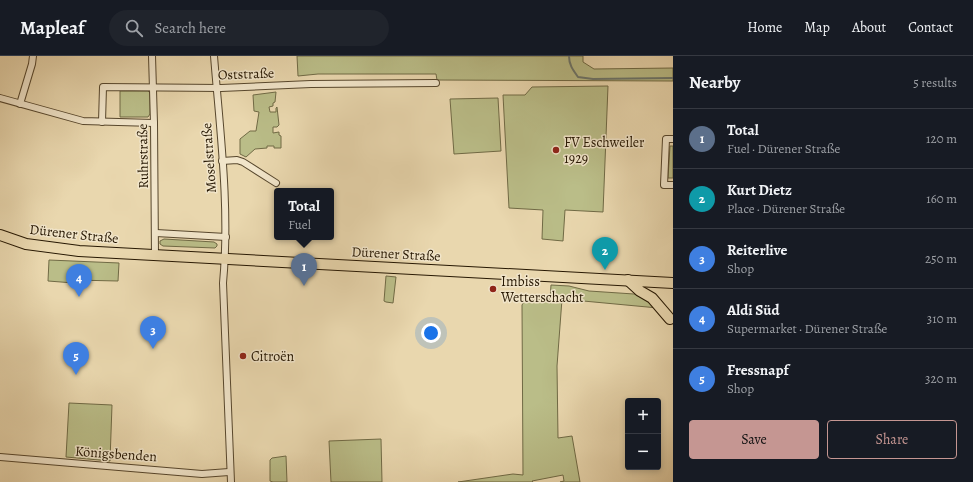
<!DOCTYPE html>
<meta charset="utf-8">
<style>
body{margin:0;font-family:Alegreya,serif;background:#20242c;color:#f1f3f6}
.controls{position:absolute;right:12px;bottom:12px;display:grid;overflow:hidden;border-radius:4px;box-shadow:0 2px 6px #0003}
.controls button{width:36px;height:36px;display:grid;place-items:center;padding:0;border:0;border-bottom:1px solid #363941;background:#171b24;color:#f1f3f6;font:20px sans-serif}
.you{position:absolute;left:431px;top:277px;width:14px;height:14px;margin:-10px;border:3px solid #fff;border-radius:50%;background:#1a73e8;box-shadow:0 0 0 6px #1a73e833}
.badge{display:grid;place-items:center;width:26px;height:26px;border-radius:50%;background:#c59692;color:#fff;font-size:13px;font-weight:700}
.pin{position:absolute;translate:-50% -33px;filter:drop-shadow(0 1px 2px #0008)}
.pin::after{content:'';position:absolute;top:21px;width:14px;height:12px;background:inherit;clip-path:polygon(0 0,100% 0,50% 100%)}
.popup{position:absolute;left:274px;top:132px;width:60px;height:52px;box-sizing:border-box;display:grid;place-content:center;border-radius:4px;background:#171b24;filter:drop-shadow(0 1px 3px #0005);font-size:13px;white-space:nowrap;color:#9ea1a6}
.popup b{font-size:15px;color:#f1f3f6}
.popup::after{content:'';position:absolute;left:50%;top:100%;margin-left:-8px;border:8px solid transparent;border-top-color:#171b24}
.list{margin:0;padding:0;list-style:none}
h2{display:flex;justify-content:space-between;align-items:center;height:52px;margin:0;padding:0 16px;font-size:17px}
h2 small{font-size:13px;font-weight:400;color:#9ea1a6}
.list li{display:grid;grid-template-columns:26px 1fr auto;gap:12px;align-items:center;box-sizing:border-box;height:60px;padding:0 16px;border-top:1px solid #363941}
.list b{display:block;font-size:15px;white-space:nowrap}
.list p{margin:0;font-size:13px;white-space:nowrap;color:#9ea1a6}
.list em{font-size:13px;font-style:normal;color:#9ea1a6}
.actions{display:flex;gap:8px;padding:12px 16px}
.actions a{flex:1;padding:9px 0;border:1px solid #c59692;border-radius:4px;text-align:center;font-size:14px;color:#c59692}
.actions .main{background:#c59692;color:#111}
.icon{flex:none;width:22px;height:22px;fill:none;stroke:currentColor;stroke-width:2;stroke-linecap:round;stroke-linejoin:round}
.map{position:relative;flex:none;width:673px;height:426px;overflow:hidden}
header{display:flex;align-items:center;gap:24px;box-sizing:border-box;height:56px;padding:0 20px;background:#171b24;border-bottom:1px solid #363941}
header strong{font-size:19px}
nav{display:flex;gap:22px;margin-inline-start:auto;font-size:14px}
.search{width:280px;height:36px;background:#20242c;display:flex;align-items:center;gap:10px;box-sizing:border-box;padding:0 14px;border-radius:22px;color:#9ea1a6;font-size:15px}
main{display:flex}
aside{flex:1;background:#171b24}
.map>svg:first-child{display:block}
.green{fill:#babd88;stroke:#706a45}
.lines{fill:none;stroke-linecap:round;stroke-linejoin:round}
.stream{stroke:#6d776d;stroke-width:2}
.street-casing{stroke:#57472d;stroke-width:8}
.primary-casing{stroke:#261702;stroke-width:12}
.street{stroke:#f1e5ca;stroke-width:6}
.primary{stroke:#e9d7ae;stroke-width:10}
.poi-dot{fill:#8f2418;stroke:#f1e5ca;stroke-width:1.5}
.labels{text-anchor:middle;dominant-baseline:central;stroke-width:3;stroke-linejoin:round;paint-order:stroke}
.street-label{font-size:14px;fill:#261702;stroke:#f1e5ca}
.poi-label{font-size:14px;fill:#261702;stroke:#f1e5ca;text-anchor:start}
</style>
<header>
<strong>Mapleaf</strong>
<div class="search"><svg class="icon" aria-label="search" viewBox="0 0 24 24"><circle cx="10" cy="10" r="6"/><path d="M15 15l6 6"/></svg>Search here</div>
<nav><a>Home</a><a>Map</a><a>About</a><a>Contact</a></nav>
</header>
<main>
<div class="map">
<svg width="673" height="426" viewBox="0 0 673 426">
<rect width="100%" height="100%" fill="#e9d7ae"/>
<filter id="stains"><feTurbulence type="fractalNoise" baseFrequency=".005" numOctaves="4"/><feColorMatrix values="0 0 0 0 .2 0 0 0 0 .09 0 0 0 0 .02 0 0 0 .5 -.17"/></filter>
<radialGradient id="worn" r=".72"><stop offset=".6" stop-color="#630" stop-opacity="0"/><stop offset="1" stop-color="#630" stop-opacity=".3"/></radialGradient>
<g class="green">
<polygon points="297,0 583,0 583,6 594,13 673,12 673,25 437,24 436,18 318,18 298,20"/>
<polygon points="608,30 603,156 565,154 563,185 542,183 543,154 509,152 503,39 525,39 532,31"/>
<polygon points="120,35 148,35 150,37 150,58 148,61 120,61"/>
<polygon points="276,36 275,46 273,47 273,50 269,51 270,56 276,56 276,52 277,51 279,69 277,71 273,71 273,77 279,76 279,79 281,80 281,92 274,92 274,90 267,90 267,92 255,93 246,101 240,98 240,83 250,75 256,75 259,56 254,55 253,39"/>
<polygon points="498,42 501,95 454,98 450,43"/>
<polygon points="670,90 673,90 673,122 668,122"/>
<polygon points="164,183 214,186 217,188 217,190 215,192 163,190 160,188 160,185"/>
<polygon points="49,204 119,207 118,225 74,224 74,227 48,225"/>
<polygon points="386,220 396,221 393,247 386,246 384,245"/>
<polygon points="551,229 569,230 589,235 634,238 647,244 658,252 562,243 557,310 558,382 572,380 580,426 560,426 564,425 563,419 532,425 533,426 458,426 513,418 523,419 522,249 525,244 550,243"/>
<polygon points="69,347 112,349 110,405 66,401"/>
<polygon points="381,383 382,426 331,426 329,385"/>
<polygon points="286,400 287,426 273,426 270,425 270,404 272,402"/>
</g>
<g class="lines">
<path class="stream" d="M569 0C569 9 573 14 578 21L593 23 673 22"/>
<g class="street-casing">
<g id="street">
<polyline points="152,0 154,67 155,200"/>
<path d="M214 0C220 75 230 152 223 227L231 426"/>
<polyline points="0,42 83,65 154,67"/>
<polyline points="20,48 32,8 33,0"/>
<polyline points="102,66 103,31 221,32 311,28 436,27"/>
<polyline points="673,83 666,83 664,129 673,129"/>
<polyline points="222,105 237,104 243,106 276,127"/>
<polyline points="156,177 226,181"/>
<polyline points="0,401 202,418 229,416"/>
</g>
</g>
<g class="primary-casing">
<g id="primary">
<polyline points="0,179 26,188 79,195 673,227"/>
<polyline points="628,224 640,235 652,242 670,263"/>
</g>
</g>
<use href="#street" class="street"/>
<use href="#primary" class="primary"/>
</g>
<g class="poi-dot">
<circle cx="556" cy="94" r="4"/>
<circle cx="493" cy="233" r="4"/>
<circle cx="243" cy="300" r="4"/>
</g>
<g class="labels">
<g class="street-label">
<text transform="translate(246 18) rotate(-2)">Oststraße</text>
<text transform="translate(143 100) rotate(-91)">Ruhrstraße</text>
<text transform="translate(209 102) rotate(-94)">Moselstraße</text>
<text transform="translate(74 178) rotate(6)">Dürener Straße</text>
<text transform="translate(396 198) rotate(3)">Dürener Straße</text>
<text transform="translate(116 398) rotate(4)">Königsbenden</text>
</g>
<g class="poi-label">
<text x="564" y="86">FV Eschweiler<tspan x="564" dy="16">1929</tspan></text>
<text x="501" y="225">Imbiss<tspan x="501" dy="16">Wetterschacht</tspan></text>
<text x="251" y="300">Citroën</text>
</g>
</g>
<rect width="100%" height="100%" filter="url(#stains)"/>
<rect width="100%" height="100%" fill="url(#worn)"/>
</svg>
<div class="controls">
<button>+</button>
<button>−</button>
</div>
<div class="you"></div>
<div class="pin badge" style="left:304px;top:230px;background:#5c6f8a">1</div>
<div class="popup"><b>Total</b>Fuel</div>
<div class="pin badge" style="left:605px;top:214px;background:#0f9aa8">2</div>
<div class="pin badge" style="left:153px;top:293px;background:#3f7fe0">3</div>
<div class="pin badge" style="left:79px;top:241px;background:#3f7fe0">4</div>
<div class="pin badge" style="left:76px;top:319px;background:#3f7fe0">5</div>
</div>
<aside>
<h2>Nearby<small>5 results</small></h2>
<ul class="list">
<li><span class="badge" style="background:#5c6f8a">1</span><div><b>Total</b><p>Fuel · Dürener Straße</p></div><em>120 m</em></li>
<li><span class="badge" style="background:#0f9aa8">2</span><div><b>Kurt Dietz</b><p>Place · Dürener Straße</p></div><em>160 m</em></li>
<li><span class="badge" style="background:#3f7fe0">3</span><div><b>Reiterlive</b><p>Shop</p></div><em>250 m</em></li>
<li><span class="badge" style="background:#3f7fe0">4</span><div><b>Aldi Süd</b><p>Supermarket · Dürener Straße</p></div><em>310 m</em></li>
<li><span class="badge" style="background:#3f7fe0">5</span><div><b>Fressnapf</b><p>Shop</p></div><em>320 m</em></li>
</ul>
<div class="actions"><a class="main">Save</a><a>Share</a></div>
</aside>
</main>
